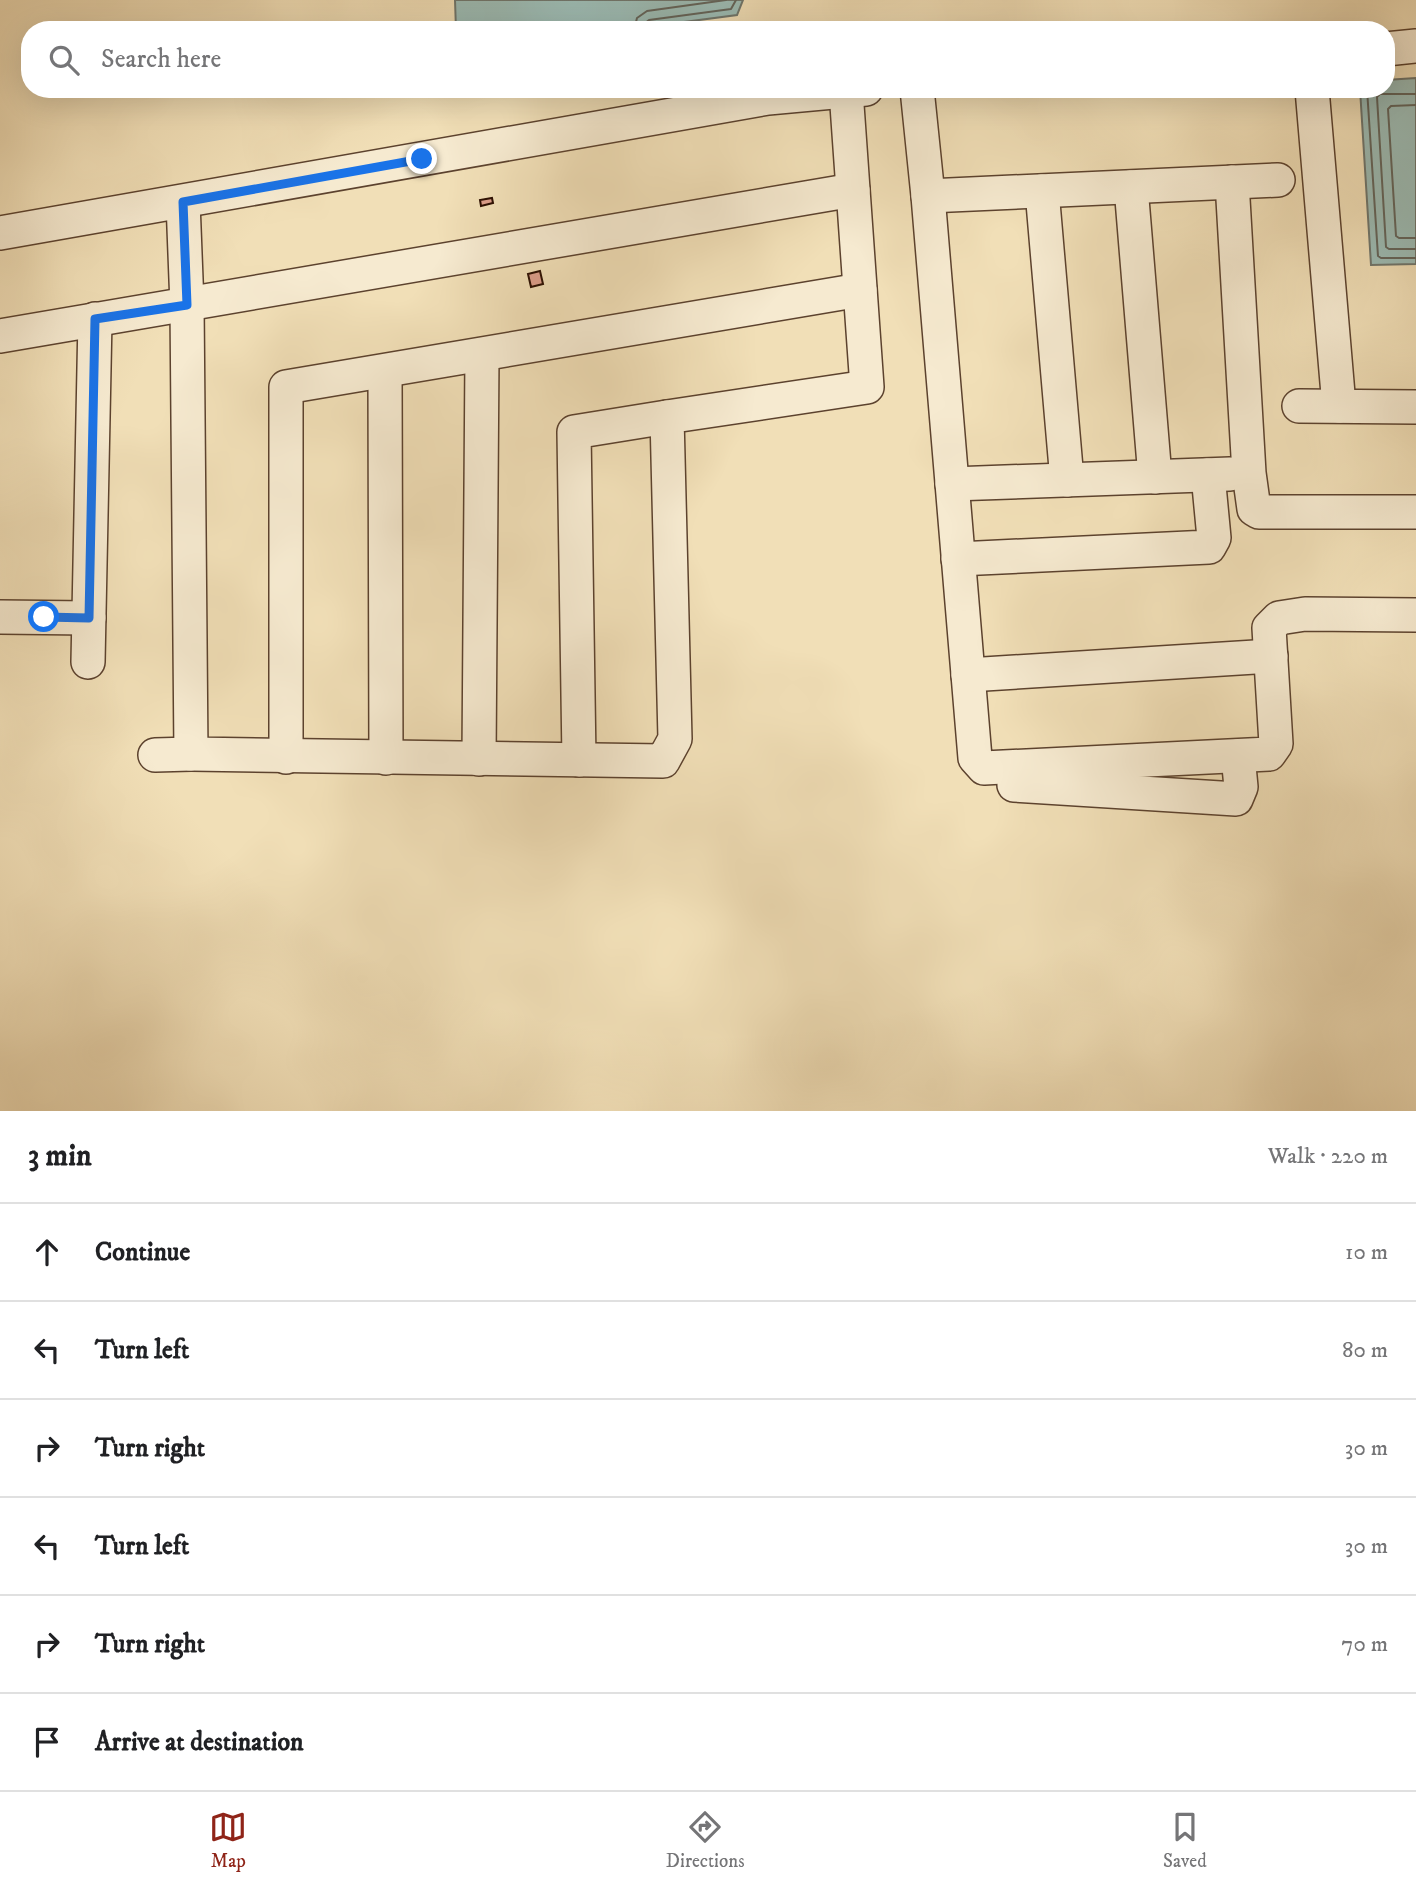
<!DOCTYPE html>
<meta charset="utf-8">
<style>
body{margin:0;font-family:"IM FELL DW Pica",serif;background:#f2f2f2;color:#202124}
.stop{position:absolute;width:21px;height:21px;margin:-16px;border:5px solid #1a73e8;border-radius:50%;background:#fff}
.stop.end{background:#1a73e8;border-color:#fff;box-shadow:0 2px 7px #0008}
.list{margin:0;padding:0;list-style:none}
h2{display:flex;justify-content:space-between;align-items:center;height:91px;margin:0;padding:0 28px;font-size:30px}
h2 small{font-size:23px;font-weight:400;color:#757577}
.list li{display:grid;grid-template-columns:46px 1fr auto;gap:21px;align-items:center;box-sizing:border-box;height:98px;padding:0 28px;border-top:2px solid #e0e0e0}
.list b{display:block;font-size:26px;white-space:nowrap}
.list em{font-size:23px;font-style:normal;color:#757577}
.icon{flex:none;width:38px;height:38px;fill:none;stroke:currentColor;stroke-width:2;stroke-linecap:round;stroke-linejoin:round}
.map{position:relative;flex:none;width:1416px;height:1111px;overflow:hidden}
.search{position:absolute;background:#fff;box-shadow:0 7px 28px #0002;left:21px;right:21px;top:21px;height:77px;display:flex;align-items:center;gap:18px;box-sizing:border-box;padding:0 24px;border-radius:28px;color:#757577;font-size:26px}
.sheet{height:679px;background:#fff}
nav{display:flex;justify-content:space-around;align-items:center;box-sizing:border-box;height:98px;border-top:2px solid #e0e0e0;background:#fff;font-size:19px;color:#757577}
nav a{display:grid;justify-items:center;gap:4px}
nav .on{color:#8f2418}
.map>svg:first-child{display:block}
.water{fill:#9cbcb5;stroke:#6f766d;stroke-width:2}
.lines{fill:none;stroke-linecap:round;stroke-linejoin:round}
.shore{stroke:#64655b;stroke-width:2}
.building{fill:#de9f8c;stroke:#2b0e01;stroke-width:2}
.minor-casing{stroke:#5c422e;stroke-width:36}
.minor{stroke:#f6ead0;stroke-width:33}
.route{stroke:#1a73e8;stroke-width:9}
</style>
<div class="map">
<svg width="1416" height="1111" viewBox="0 0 1416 1111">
<rect width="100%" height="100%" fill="#f1dfb7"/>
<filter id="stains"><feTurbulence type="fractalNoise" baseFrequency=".00286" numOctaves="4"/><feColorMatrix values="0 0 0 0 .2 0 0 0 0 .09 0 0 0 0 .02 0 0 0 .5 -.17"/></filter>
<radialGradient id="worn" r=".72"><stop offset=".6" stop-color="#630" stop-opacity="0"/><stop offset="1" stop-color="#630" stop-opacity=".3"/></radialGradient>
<g class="water">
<polygon points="455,0 743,0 737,15 623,30 456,30"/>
<polygon points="1416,78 1416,264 1371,265 1360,89 1386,89 1386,80"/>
</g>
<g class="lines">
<g class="shore">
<polyline points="634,30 637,18 647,11 726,0"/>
<polyline points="643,30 644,24 649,20 731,9 736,0"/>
<polyline points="1367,89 1378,256 1381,258 1416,258"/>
<polyline points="1416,94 1380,94 1377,97 1386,247 1389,249 1416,249"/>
<polyline points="1416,105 1391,106 1388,109 1396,236 1399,238 1416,238"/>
</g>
</g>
<g class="building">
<polygon points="492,198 493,203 481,206 480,200"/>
<polygon points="540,271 543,284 531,287 528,274"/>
</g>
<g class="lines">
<g class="minor-casing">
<g id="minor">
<polyline points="1386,49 1416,46"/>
<polyline points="917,89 928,196 975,758 984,768 1269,754 1276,744 1269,628 1279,618 1305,614 1416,615"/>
<polyline points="1312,89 1339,406"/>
<polyline points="1232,182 1249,473 1254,509 1259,512 1416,512"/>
<polyline points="1131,187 1155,477"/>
<polyline points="1042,191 1067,480"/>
<polyline points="928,196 1278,180"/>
<polyline points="183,202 187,305 191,754 663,761 675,739 667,417 867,387 846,91"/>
<polyline points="0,233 768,98 866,89"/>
<polyline points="0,336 853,190"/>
<polyline points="385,372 386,758"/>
<polyline points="1299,406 1416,407"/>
<polyline points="952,484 1230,474"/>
<polyline points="958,559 1209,547 1214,538 1208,475"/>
<polyline points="0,617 89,618"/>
<polyline points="88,662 95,319"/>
<polyline points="968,675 1271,656"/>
<polyline points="155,755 191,754"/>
<polyline points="286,757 286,387 860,290"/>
<polyline points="479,759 482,355"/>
<polyline points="579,760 574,432 667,417"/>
<polyline points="1014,785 1236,799 1241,787 1238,756"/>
</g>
</g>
<use href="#minor" class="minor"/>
</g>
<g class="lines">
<polyline class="route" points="44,617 89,618 95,319 187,305 183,202 422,159"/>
</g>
<rect width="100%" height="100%" filter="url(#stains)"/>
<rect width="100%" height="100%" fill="url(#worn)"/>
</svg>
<div class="stop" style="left:44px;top:617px"></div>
<div class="stop end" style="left:422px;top:159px"></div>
<div class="search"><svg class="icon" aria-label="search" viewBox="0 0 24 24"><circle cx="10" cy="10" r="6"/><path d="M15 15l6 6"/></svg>Search here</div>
</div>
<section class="sheet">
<h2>3 min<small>Walk · 220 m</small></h2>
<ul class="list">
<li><svg class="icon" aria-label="ahead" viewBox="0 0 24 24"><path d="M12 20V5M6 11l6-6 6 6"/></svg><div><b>Continue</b></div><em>10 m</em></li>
<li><svg class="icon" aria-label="left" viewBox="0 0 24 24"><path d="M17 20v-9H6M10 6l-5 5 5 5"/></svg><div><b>Turn left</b></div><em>80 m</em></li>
<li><svg class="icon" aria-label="right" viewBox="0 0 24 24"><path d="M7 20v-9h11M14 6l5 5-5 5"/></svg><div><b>Turn right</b></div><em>30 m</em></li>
<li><svg class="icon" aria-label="left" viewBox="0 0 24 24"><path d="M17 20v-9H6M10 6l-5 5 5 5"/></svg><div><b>Turn left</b></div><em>30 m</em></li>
<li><svg class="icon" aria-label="right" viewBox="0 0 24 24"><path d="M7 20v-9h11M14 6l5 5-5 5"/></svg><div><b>Turn right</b></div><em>70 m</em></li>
<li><svg class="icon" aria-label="arrive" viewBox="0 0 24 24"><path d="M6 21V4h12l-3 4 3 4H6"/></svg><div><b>Arrive at destination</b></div></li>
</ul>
</section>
<nav>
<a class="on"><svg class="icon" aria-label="map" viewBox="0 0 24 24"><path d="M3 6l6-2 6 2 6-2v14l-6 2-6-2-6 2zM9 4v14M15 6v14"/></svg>Map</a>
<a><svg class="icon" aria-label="directions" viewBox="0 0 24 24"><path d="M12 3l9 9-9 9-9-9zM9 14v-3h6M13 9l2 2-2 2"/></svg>Directions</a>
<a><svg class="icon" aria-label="saved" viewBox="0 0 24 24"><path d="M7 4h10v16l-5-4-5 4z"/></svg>Saved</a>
</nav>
